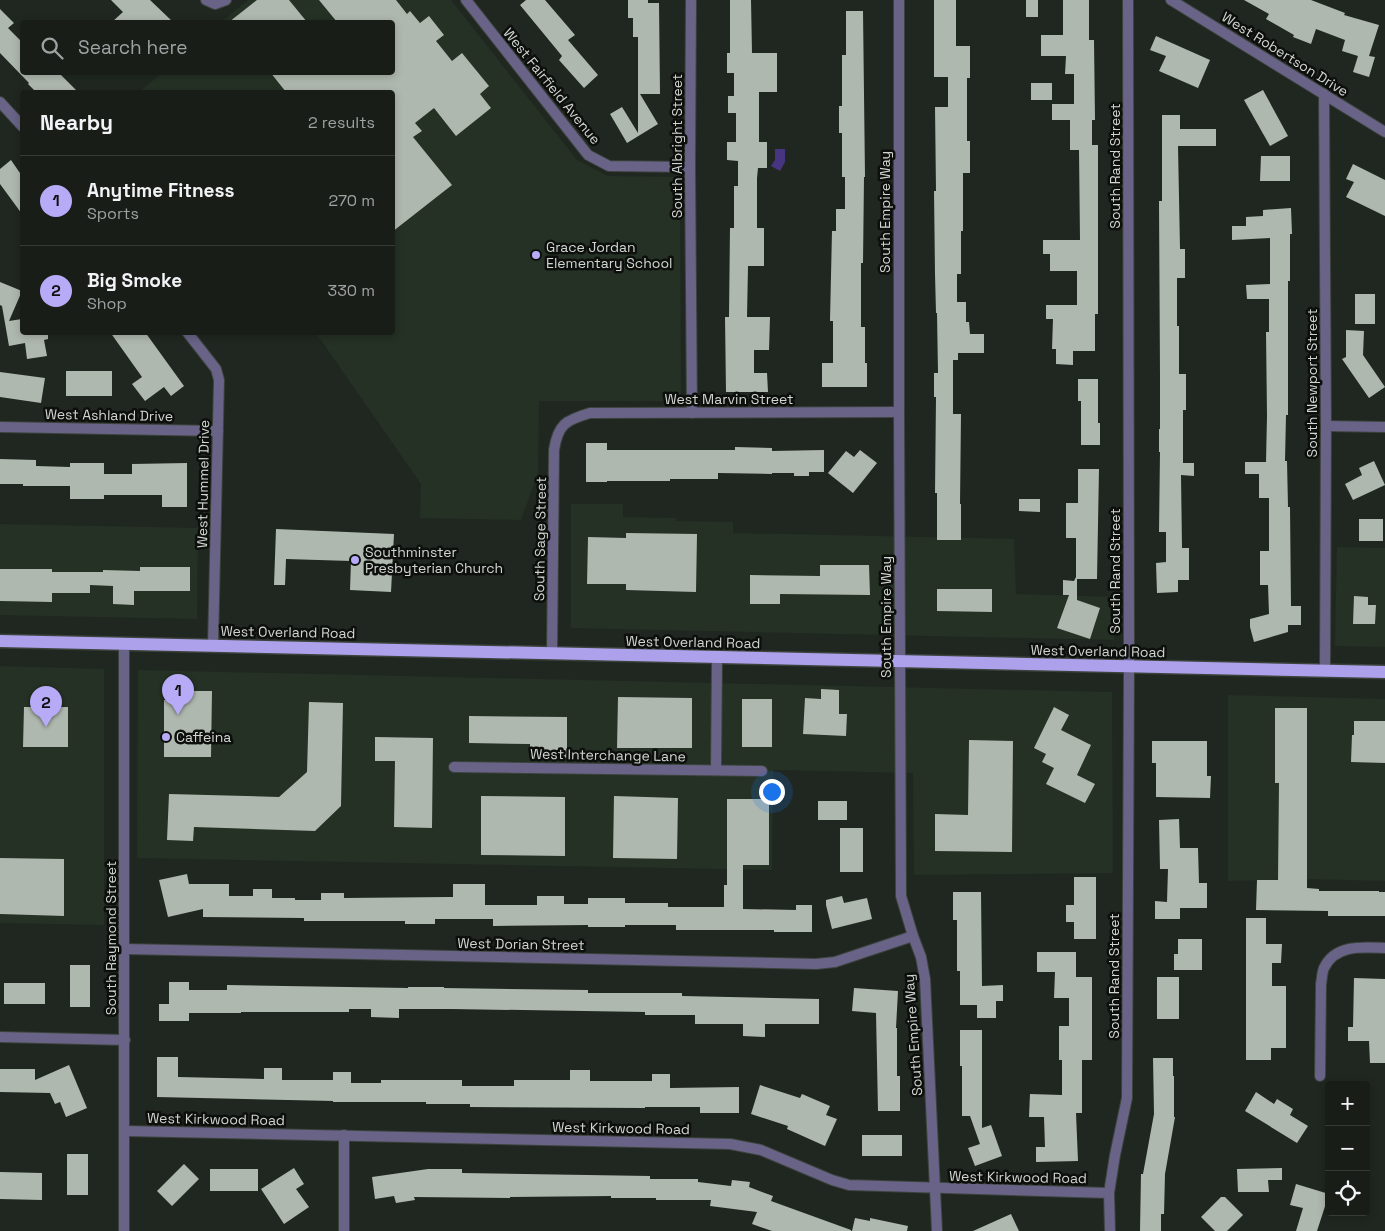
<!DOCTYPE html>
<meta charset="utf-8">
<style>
body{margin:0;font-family:"Space Grotesk",sans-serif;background:#212621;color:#f1f3f6}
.controls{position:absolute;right:15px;bottom:15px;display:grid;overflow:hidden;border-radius:5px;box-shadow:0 2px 8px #0003}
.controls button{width:45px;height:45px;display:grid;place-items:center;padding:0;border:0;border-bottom:1px solid #363b37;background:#181d18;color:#f1f3f6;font:25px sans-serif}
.you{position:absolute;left:771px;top:791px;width:18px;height:18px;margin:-12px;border:4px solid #fff;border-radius:50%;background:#1a73e8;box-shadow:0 0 0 8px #1a73e833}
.badge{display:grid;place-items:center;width:32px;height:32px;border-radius:50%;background:#b7abf8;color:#111;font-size:16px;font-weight:700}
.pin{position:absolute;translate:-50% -41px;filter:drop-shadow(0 1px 2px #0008)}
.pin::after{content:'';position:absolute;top:26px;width:18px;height:15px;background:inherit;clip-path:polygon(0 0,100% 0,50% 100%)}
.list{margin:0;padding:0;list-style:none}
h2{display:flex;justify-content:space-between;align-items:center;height:65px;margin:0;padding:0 20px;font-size:21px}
h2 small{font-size:16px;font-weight:400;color:#9fa2a2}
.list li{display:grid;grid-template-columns:32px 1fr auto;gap:15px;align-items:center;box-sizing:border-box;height:90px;padding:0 20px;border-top:1px solid #363b37}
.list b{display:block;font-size:19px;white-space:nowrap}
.list p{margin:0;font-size:16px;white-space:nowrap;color:#9fa2a2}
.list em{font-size:16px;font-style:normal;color:#9fa2a2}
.icon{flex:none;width:28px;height:28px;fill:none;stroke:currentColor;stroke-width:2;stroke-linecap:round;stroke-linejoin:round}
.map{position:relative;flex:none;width:1385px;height:1231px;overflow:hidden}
.search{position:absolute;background:#181d18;box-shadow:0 2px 8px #0003;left:20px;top:20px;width:375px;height:55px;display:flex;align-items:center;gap:12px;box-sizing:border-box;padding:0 18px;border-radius:5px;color:#9fa2a2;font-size:19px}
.panel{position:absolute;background:#181d18;box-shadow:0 2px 8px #0003;left:20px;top:90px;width:375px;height:245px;border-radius:5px}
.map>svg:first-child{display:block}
.built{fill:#253125}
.water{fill:#473581}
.building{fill:#afb8ae}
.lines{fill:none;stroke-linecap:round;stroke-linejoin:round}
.minor-casing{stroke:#3c433c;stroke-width:12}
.primary-casing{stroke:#3c433c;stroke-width:15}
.minor{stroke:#686387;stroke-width:10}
.primary{stroke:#aca1ea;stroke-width:12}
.poi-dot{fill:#b7abf8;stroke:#0c0f0c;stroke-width:2}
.labels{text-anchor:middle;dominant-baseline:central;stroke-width:5;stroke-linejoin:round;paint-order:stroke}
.street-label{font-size:14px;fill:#d1d6d1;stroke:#0c0f0c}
.poi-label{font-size:14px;fill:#d1d6d1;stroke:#0c0f0c;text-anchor:start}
</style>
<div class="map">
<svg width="1385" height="1231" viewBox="0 0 1385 1231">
<rect width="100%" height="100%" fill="#202720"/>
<g class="built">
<polygon points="248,0 451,0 577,160 608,176 680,177 681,401 539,401 538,473 521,520 420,518 421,484 316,333 392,332 392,92 139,92 162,73 392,72 392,22 221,22"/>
<polygon points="571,504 623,504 623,517 676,518 676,521 733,522 733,533 1014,539 1016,594 1114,597 1114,640 571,628"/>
<polygon points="0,524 198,528 197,619 0,615"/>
<polygon points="1337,547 1385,548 1385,647 1335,646"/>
<polygon points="0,666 104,669 104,925 0,923"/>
<polygon points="138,670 1112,692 1113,873 914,875 913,773 773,770 772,870 137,858"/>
<polygon points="1228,695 1385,699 1385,881 1309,879 1228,881"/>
</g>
<polygon class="water" points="775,149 785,149 785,162 780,171 771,166 775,160"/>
<g class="building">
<polygon points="111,0 150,0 173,22 112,22 123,12"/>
<polygon points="257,0 289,0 307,22 229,22"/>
<polygon points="319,0 396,0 407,14 410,11 420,23 429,16 444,35 436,41 452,61 462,53 489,86 480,94 491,108 456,136 434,108 415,123 422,131 413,137 452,185 392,232 392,92 286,92 270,72 392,72 392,22 337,22"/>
<polygon points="526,0 545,0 575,35 568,40 598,75 584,88 559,60 562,56 520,5"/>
<polygon points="628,0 648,0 648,3 659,3 660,94 640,94 658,124 627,143 610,114 622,107 638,133 638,37 633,37 633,18 628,18"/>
<polygon points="730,0 751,0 752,53 777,53 777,92 759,92 759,142 767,142 767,168 758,168 757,178 757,228 764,228 764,266 748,266 747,317 770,317 769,350 754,350 754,373 767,373 768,392 726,392 725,317 729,317 730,228 734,228 734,186 738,186 738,161 727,160 727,142 736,142 736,113 728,113 728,96 734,96 734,73 727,73 727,53 730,53"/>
<polygon points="934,0 956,0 956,46 970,46 970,78 967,78 967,141 970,141 970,173 963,173 963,231 961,231 961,274 957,274 957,302 966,302 966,322 969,322 970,334 984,334 984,353 958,353 958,360 953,360 953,414 961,414 960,504 961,504 961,540 937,540 937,493 935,493 936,397 934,397 934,373 938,373 937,313 936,313 935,274 934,191 936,191 935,107 948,107 948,77 934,77"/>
<rect x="1026" y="0" width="12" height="17"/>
<polygon points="1063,0 1089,0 1089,40 1094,40 1095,120 1092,120 1092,145 1098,145 1098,314 1095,314 1095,351 1073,351 1073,365 1056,364 1056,349 1052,349 1053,319 1046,319 1046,305 1077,305 1077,271 1050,271 1050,254 1043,254 1043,240 1080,240 1079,150 1070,150 1070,120 1052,120 1052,104 1074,104 1074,74 1065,74 1066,56 1041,56 1041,35 1063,35"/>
<polygon points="1244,0 1311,0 1345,13 1344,15 1379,25 1369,56 1375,57 1369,77 1353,72 1358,56 1342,51 1345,40 1316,29 1311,44 1293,37 1294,35 1266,19 1269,14"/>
<polygon points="0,9 14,23 8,28 22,42 22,72 58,72 78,92 36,92 28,84 29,83 0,53"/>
<polygon points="846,11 863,11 865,177 864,177 863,263 861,263 861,327 865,327 865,363 867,363 867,387 822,387 822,363 833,363 833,321 830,321 832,231 836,231 836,209 845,209 845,177 842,177 842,133 839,133 839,106 842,106 842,55 846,55"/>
<polygon points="1156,36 1210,60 1198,88 1159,71 1166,56 1150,50"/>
<rect x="1031" y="83" width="21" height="17"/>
<polygon points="1263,90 1288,136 1270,146 1244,100"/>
<polygon points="1162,115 1180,115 1180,129 1216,129 1216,146 1178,146 1180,249 1185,249 1185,278 1177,278 1177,326 1179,326 1179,374 1186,374 1186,410 1183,410 1183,463 1194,463 1194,476 1181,475 1182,548 1189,548 1189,580 1178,580 1178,592 1157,593 1156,563 1166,562 1166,532 1159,532 1160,452 1159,452 1159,429 1160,429 1160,374 1159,201 1162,201"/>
<polygon points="1261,156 1290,156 1290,181 1260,181"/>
<polygon points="11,160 22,176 22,214 0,184 0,169"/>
<polygon points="1353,164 1385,180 1385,216 1346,197 1354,182 1346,179"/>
<polygon points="1291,208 1292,234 1290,234 1290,281 1288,281 1288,415 1286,415 1285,461 1287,461 1288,507 1290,507 1291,606 1301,606 1301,625 1288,625 1288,632 1254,642 1250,627 1250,619 1269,614 1268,585 1260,585 1260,551 1269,551 1269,498 1259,498 1259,474 1245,474 1245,462 1266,462 1267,416 1266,332 1269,332 1269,299 1247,299 1246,285 1270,284 1270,238 1232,240 1232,226 1246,226 1246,217 1263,216 1263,210"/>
<polygon points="0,282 22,291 9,321 22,319 22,332 48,332 48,339 44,340 47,356 27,359 25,343 9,346 2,306 0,305"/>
<rect x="1355" y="294" width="20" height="30"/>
<polygon points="1346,330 1364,331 1363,355 1385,387 1369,398 1342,359 1346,357"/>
<polygon points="110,332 145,332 184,386 171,396 164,387 145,401 132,384 142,377"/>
<rect x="66" y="371" width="46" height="25"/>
<polygon points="0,372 45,378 41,403 0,397"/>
<polygon points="1078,379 1098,379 1098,423 1100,423 1100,445 1081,445 1081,401 1078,401"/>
<polygon points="586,443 607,443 607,450 735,450 735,447 772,448 772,451 824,450 824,472 809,472 809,476 794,476 794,473 772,473 772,474 718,473 718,479 670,479 670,481 607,481 607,482 586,482"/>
<polygon points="860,450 877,463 853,493 828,473 846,451 854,457"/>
<polygon points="0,459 36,460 36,466 70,467 70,463 104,463 104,474 132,474 132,464 187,463 187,507 162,507 162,495 104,495 104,499 70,499 70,486 23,486 23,484 0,484"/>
<polygon points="1374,461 1385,485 1353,500 1345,484 1362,475 1359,468"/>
<polygon points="1078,469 1099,469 1097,579 1077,579 1077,600 1100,608 1090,639 1057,628 1069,595 1063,595 1063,580 1074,581 1076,577 1076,538 1066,538 1066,503 1078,503"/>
<polygon points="1019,499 1040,499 1040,512 1019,511"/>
<rect x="1359" y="519" width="24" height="22"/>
<polygon points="276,529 394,534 391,592 350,590 351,561 286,559 285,585 274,585"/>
<polygon points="626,533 697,534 696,592 626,590 626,584 587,584 588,537 626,538"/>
<polygon points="820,565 869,565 870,595 780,594 780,604 750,604 750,575 820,576"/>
<polygon points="140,567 190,567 190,591 134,591 134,605 113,604 113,586 90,585 90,593 52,593 52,602 0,601 0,569 52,569 52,572 103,572 103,570 140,571"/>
<polygon points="937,589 992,589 992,612 937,611"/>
<polygon points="1354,596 1368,597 1368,605 1376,605 1375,624 1353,624"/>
<polygon points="821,689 839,690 839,714 847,714 846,736 803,734 805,698 821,699"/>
<polygon points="174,691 212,691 211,757 164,757 164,700 174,700"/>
<polygon points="618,697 692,698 692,748 617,748"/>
<rect x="742" y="699" width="30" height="48"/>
<polygon points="309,702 343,703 341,806 315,831 194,827 193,841 167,840 169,794 279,797 307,772"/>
<polygon points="24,707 68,707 68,747 23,747"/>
<polygon points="1054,707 1069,715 1061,730 1091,745 1077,775 1095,784 1085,803 1046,784 1054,768 1042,762 1046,754 1034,748"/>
<polygon points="1275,708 1307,708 1307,888 1319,889 1319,891 1379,891 1379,892 1385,892 1385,916 1328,916 1328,911 1256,910 1257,880 1278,880 1279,783 1275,783"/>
<polygon points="469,716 567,717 567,758 530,758 530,744 469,743"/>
<polygon points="1354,721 1385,721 1385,763 1351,762 1352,735 1354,735"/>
<polygon points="375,737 433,738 432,828 394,827 395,761 375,761"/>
<polygon points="969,740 1013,741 1012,852 935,851 935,814 968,815"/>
<polygon points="1152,741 1207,741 1207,776 1211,776 1210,798 1156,797 1156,763 1152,763"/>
<polygon points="481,796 565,797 565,856 481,855"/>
<polygon points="614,796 678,798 677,859 613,858"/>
<polygon points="727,799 769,799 769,865 743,865 743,909 796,910 796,905 812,905 812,932 774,932 774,930 676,930 676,925 625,925 625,927 588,927 588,925 493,926 493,919 435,919 435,924 405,924 405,921 304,921 304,918 203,917 203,909 168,917 159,880 187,874 189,884 229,884 229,896 253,896 253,889 272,889 272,898 295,898 295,900 321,900 321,893 344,893 344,898 448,897 453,897 453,884 485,884 485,905 537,905 537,896 564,896 564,904 588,904 588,898 625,898 625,903 668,903 668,907 724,907 724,885 727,885"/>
<rect x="818" y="801" width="29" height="19"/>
<polygon points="1179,819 1180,848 1198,848 1199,883 1207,883 1207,908 1180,908 1180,919 1155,919 1155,901 1167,902 1168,869 1160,869 1159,820"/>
<rect x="840" y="828" width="23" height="44"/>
<polygon points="0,858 64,859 64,916 0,914"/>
<polygon points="1074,877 1096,877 1096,939 1074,939 1074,922 1066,922 1066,905 1074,905"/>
<polygon points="953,892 981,892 982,986 1003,985 1003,1001 996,1001 996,1018 977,1018 977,1005 960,1005 960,971 957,971 957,920 953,920"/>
<polygon points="842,896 844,903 867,898 872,919 832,929 826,905 826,900"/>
<polygon points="1246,918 1266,918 1266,944 1282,944 1281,963 1272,963 1272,986 1286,986 1286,1048 1271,1048 1271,1060 1246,1060"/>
<polygon points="1178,939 1202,939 1202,970 1174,970 1174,954 1178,954"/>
<polygon points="1037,952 1076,952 1076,977 1092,977 1092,1060 1082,1060 1082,1113 1076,1113 1078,1161 1036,1162 1036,1147 1045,1147 1044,1117 1029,1117 1030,1094 1062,1095 1062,1060 1059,1060 1059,1026 1069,1026 1069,998 1054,998 1055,972 1037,972"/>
<rect x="70" y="965" width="20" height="42"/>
<rect x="1157" y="977" width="22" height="42"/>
<polygon points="1354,978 1385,979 1385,1063 1370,1063 1369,1041 1348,1041 1348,1027 1353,1027"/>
<polygon points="169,982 189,982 189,990 227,990 227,985 408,988 408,987 444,987 444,988 588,990 588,993 682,993 682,996 819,999 819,1024 765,1024 765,1037 743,1036 743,1024 695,1024 695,1015 645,1015 645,1012 452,1009 399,1009 399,1018 371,1017 371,1009 349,1009 349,1012 241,1012 241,1013 189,1013 189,1021 159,1021 159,1004 169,1004"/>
<rect x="4" y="983" width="41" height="21"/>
<polygon points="854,988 898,991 896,1028 897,1028 897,1076 900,1076 900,1111 878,1111 876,1013 852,1011"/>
<polygon points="960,1030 982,1030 982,1128 991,1125 1002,1156 975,1166 968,1148 980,1144 970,1116 962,1116 962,1066 960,1066"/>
<polygon points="157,1057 178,1057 178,1077 264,1079 264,1068 282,1068 282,1080 333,1080 333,1072 351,1072 351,1083 381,1083 381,1080 462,1080 462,1086 514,1086 514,1080 570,1080 570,1070 590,1070 590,1081 652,1081 652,1074 670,1074 670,1088 739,1087 739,1113 700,1113 700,1107 645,1107 645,1108 470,1107 470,1104 426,1104 426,1102 333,1102 333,1101 157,1097"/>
<polygon points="1153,1058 1173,1058 1173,1076 1174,1076 1174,1117 1175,1117 1165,1174 1164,1214 1161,1214 1161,1231 1140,1231 1141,1174 1143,1174 1154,1114"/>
<polygon points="69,1065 87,1108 66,1117 60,1102 55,1104 50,1093 0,1092 0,1069 35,1069 35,1080"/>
<polygon points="760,1085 800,1098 802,1094 830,1106 826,1115 837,1119 825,1146 787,1129 788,1126 751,1114"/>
<polygon points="1256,1092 1274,1104 1277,1099 1293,1109 1290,1115 1308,1126 1297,1143 1245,1111"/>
<rect x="862" y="1135" width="40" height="21"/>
<rect x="67" y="1154" width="21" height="41"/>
<polygon points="184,1164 199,1179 172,1206 157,1191"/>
<polygon points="294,1168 304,1184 296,1189 309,1207 284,1224 261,1189"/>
<polygon points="1282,1168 1282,1180 1268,1180 1269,1192 1238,1192 1237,1169"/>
<rect x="210" y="1169" width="48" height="22"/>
<polygon points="428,1169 462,1169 462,1173 650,1176 650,1179 698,1179 698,1182 731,1186 732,1180 750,1182 749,1187 773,1196 771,1201 851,1230 851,1231 772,1231 752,1224 757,1212 710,1206 711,1200 656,1200 656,1198 611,1198 611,1196 510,1197 510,1198 414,1197 415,1200 396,1203 394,1196 375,1199 372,1177"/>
<polygon points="0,1172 42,1173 42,1200 0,1199"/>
<polygon points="1296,1184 1329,1194 1317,1231 1296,1231 1303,1208 1290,1205"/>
<polygon points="1221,1197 1225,1197 1243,1215 1227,1231 1215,1231 1201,1217"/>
<polygon points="1011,1214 1019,1231 973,1231"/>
<polygon points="855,1218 870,1221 870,1218 908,1226 907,1231 852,1231"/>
</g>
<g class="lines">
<g class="minor-casing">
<g id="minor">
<polyline points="206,0 215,4 226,0"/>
<polyline points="466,0 588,155 609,166 690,167"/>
<polyline points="691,0 690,167 692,413"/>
<polyline points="899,0 899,412 901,896 913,936 921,957 925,979 937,1231"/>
<polyline points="1171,0 1385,132"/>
<polyline points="1324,94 1326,426 1325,671"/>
<polyline points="0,102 22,126"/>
<polyline points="187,332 216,369 219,380 213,646"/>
<polyline points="1326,426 1385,427"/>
<polyline points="0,427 218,431"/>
<polyline points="124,644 124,1231"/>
<path d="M552 654 554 450C558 424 566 420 590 413L899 412"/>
<polyline points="454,767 762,771"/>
<polyline points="716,770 717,658"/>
<polyline points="125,949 816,964 835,962 913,936"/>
<polyline points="0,1037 125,1040"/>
<path d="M1320 1076 1321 984C1322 979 1322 972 1324 968 1335 944 1363 947 1385 948"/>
<polyline points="125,1131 730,1144 761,1150 832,1180 849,1185 1109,1193"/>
<polyline points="344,1231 344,1135"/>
<polyline points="1110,1231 1109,1193 1115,1155 1127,1098 1129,666 1128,0"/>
</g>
</g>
<g class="primary-casing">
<polyline id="primary" points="0,641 1385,672"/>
</g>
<use href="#minor" class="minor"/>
<use href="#primary" class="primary"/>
</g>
<g class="poi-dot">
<circle cx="536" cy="255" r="5"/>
<circle cx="355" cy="560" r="5"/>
<circle cx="166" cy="737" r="5"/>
</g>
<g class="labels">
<g class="street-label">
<text transform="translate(1285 54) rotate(32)">West Robertson Drive</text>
<text transform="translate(552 86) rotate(51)">West Fairfield Avenue</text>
<text transform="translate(677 146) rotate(-90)">South Albright Street</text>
<text transform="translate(1115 166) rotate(-90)">South Rand Street</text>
<text transform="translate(885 212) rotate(-90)">South Empire Way</text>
<text transform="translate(1312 383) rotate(-90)">South Newport Street</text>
<text x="729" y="399">West Marvin Street</text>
<text transform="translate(109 415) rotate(1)">West Ashland Drive</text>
<text transform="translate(203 484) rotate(-89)">West Hummel Drive</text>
<text transform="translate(540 539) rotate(-89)">South Sage Street</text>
<text transform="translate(1115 571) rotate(-90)">South Rand Street</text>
<text transform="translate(886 617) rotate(-90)">South Empire Way</text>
<text transform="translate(288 632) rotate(1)">West Overland Road</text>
<text transform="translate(693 642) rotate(1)">West Overland Road</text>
<text transform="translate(1098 651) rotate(1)">West Overland Road</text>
<text transform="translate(608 755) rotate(1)">West Interchange Lane</text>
<text transform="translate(111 938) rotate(-90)">South Raymond Street</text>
<text transform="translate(521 944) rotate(1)">West Dorian Street</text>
<text transform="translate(1114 976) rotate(-90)">South Rand Street</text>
<text transform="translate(913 1035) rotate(-94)">South Empire Way</text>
<text transform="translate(216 1119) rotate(1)">West Kirkwood Road</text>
<text transform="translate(621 1128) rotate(1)">West Kirkwood Road</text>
<text transform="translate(1018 1177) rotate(1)">West Kirkwood Road</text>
</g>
<g class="poi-label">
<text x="546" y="247">Grace Jordan<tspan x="546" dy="16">Elementary School</tspan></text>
<text x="365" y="552">Southminster<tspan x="365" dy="16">Presbyterian Church</tspan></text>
<text x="176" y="737">Caffeina</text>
</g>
</g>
</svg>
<div class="controls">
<button>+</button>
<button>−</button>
<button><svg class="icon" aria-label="locate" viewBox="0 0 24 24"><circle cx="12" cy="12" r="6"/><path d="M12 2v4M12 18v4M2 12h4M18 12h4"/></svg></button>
</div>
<div class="you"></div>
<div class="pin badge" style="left:178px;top:715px">1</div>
<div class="pin badge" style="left:46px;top:727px">2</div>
<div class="search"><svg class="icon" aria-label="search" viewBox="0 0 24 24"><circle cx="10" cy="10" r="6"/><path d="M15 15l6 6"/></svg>Search here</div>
<section class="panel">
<h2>Nearby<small>2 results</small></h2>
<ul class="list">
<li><span class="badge">1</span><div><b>Anytime Fitness</b><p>Sports</p></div><em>270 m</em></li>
<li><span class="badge">2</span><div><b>Big Smoke</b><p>Shop</p></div><em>330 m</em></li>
</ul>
</section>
</div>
